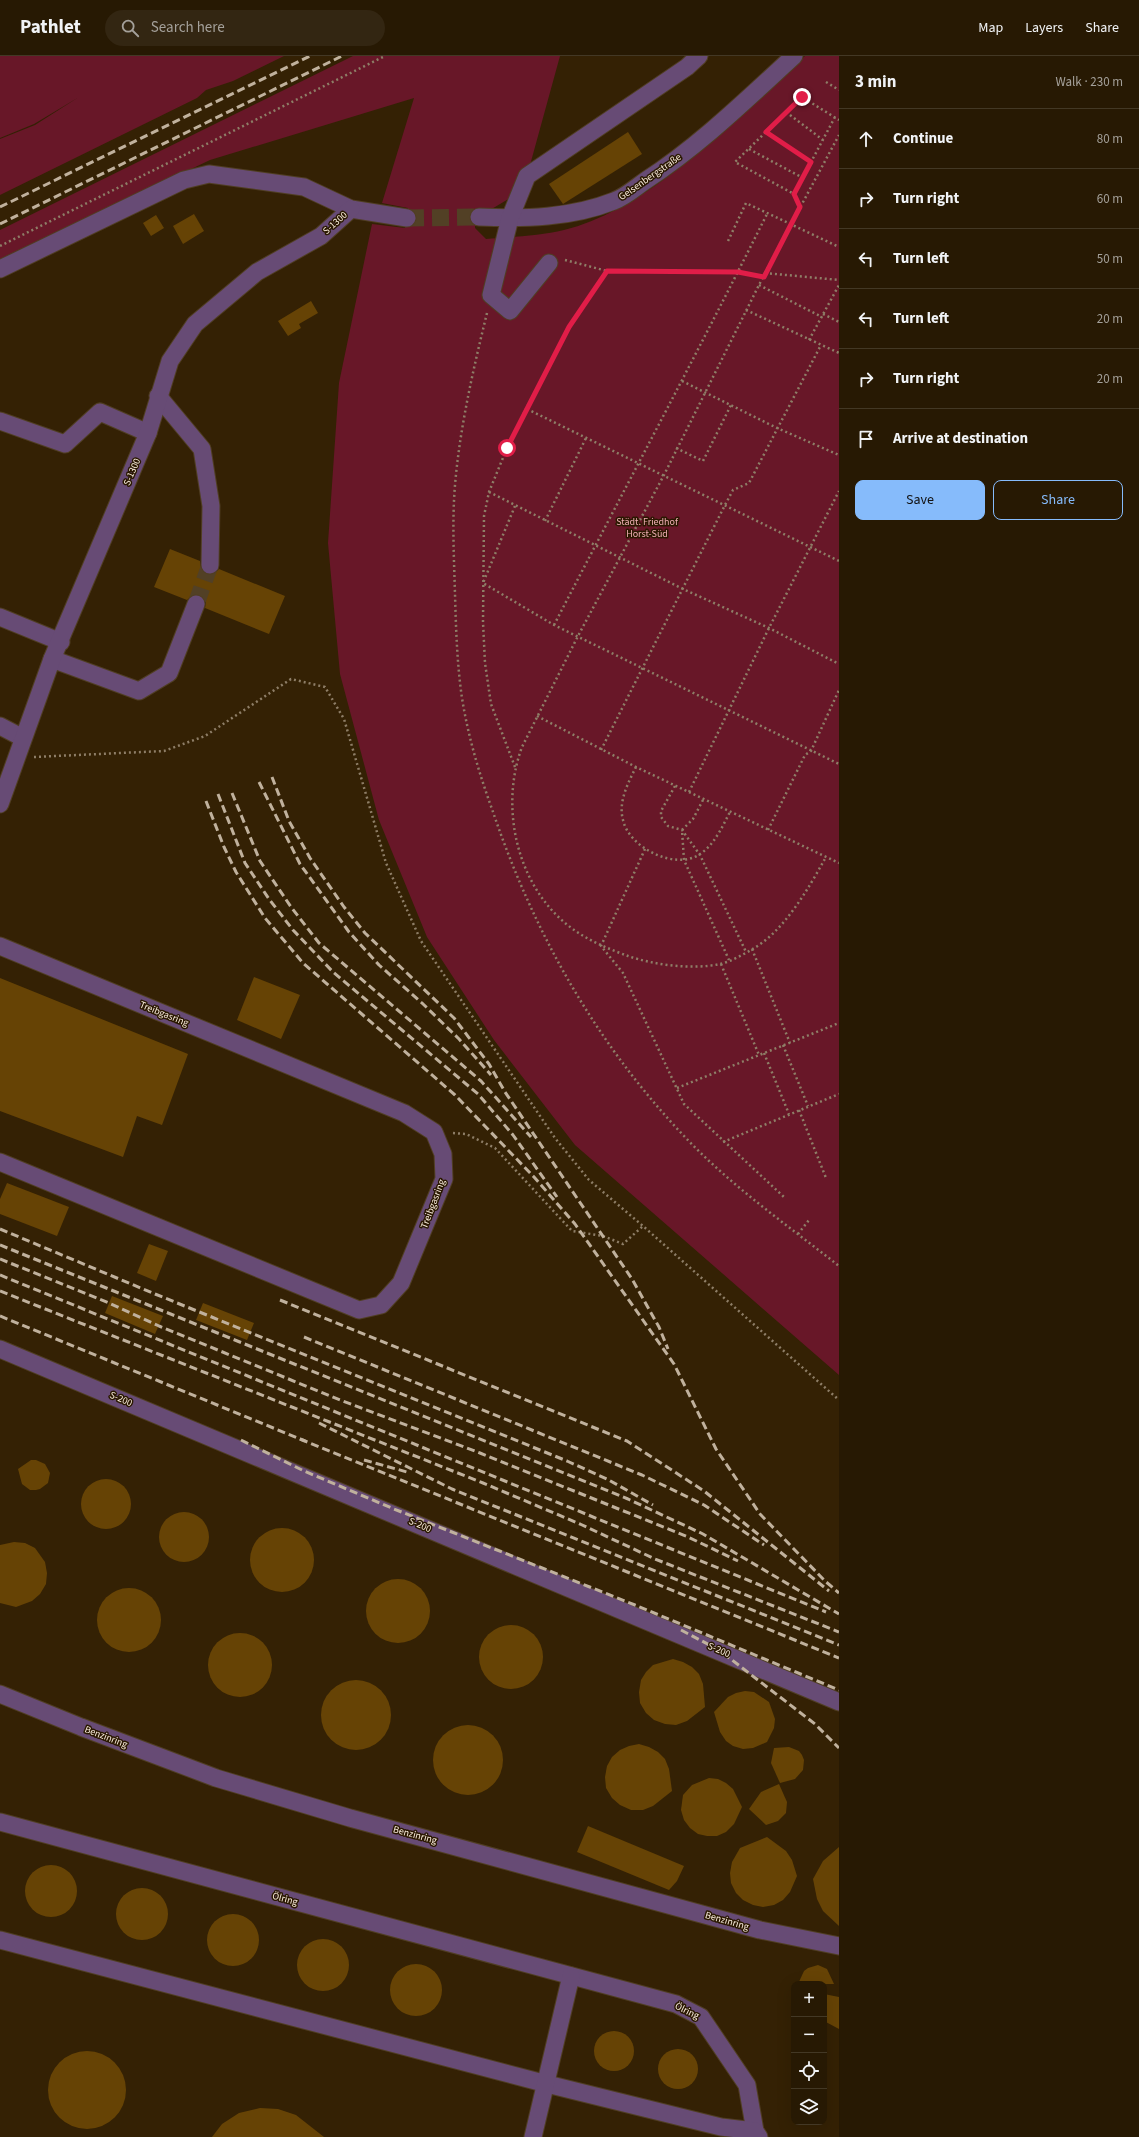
<!DOCTYPE html>
<meta charset="utf-8">
<style>
body{margin:0;font-family:"Source Sans 3",sans-serif;background:#332612;color:#f1f3f6}
.controls{position:absolute;right:12px;bottom:12px;display:grid;overflow:hidden;border-radius:8px;box-shadow:0 4px 16px #0002}
.controls button{width:36px;height:36px;display:grid;place-items:center;padding:0;border:0;border-bottom:1px solid #433825;background:#271903;color:#f1f3f6;font:20px sans-serif}
.stop{position:absolute;width:12px;height:12px;margin:-9px;border:3px solid #e11d48;border-radius:50%;background:#fff}
.stop.end{background:#e11d48;border-color:#fff;box-shadow:0 1px 4px #0008}
.list{margin:0;padding:0;list-style:none}
h2{display:flex;justify-content:space-between;align-items:center;height:52px;margin:0;padding:0 16px;font-size:17px}
h2 small{font-size:13px;font-weight:400;color:#a4a09a}
.list li{display:grid;grid-template-columns:26px 1fr auto;gap:12px;align-items:center;box-sizing:border-box;height:60px;padding:0 16px;border-top:1px solid #433825}
.list b{display:block;font-size:15px;white-space:nowrap}
.list em{font-size:13px;font-style:normal;color:#a4a09a}
.actions{display:flex;gap:8px;padding:12px 16px}
.actions a{flex:1;padding:9px 0;border:1px solid #86bbfb;border-radius:8px;text-align:center;font-size:14px;color:#86bbfb}
.actions .main{background:#86bbfb;color:#111}
.icon{flex:none;width:22px;height:22px;fill:none;stroke:currentColor;stroke-width:2;stroke-linecap:round;stroke-linejoin:round}
.map{position:relative;flex:none;width:839px;height:2081px;overflow:hidden}
header{display:flex;align-items:center;gap:24px;box-sizing:border-box;height:56px;padding:0 20px;background:#271903;border-bottom:1px solid #433825}
header strong{font-size:19px}
nav{display:flex;gap:22px;margin-inline-start:auto;font-size:14px}
.search{width:280px;height:36px;background:#332612;display:flex;align-items:center;gap:10px;box-sizing:border-box;padding:0 14px;border-radius:22px;color:#a4a09a;font-size:15px}
main{display:flex}
aside{flex:1;background:#271903}
.map>svg:first-child{display:block}
.green{fill:#681728}
.building{fill:#664305}
.lines{fill:none;stroke-linecap:round;stroke-linejoin:round}
.minor-tunnel{stroke:#524025;stroke-width:17;stroke-dasharray:17 8;stroke-linecap:butt}
.minor-casing{stroke:#503e23;stroke-width:19}
.path{stroke:#8e7e67;stroke-width:2.5;stroke-dasharray:2 3;stroke-linecap:butt}
.minor{stroke:#674b75;stroke-width:17}
.rail{stroke:#c0b19d;stroke-width:3;stroke-dasharray:8 4;stroke-linecap:butt}
.route{stroke:#e11d48;stroke-width:5}
.labels{text-anchor:middle;dominant-baseline:central;stroke-width:3;stroke-linejoin:round;paint-order:stroke}
.street-label{font-size:10px;fill:#fcefdf;stroke:#2a1800}
.park-label{font-size:10px;fill:#f1afb4;stroke:#2a1800}
</style>
<header>
<strong>Pathlet</strong>
<div class="search"><svg class="icon" aria-label="search" viewBox="0 0 24 24"><circle cx="10" cy="10" r="6"/><path d="M15 15l6 6"/></svg>Search here</div>
<nav><a>Map</a><a>Layers</a><a>Share</a></nav>
</header>
<main>
<div class="map">
<svg width="839" height="2081" viewBox="0 0 839 2081">
<rect width="100%" height="100%" fill="#342104"/>
<g class="green">
<polygon points="0,0 284,0 233,25 206,34 197,42 0,139 0,83 35,69 79,41 34,68 0,82"/>
<path d="M353 0H560L527 120 515 139 485 157 475 165V172L486 183C510 181 540 180 564 174 654 151 737 61 805 0H839V1319L575 1089 494 984 427 881 379 764 340 618 328 487 339 327 372 168 405 172 408 152 382 147 414 42 210 104 0 204V174Z"/>
</g>
<g class="building">
<polygon points="628,76 642,98 563,148 549,128"/>
<polygon points="194,158 204,175 183,188 173,170"/>
<polygon points="156,159 164,172 151,180 143,167"/>
<polygon points="311,245 318,257 299,268 301,272 288,280 278,265"/>
<polygon points="170,493 200,505 201,513 205,518 214,518 219,513 285,540 269,578 205,552 206,546 200,539 194,538 187,544 154,531"/>
<polygon points="254,921 300,939 281,983 237,964"/>
<polygon points="0,922 188,998 162,1069 137,1060 123,1101 0,1055"/>
<polygon points="7,1127 69,1151 57,1180 0,1158 0,1143"/>
<polygon points="149,1188 168,1195 156,1225 137,1217"/>
<polygon points="112,1240 163,1260 155,1278 105,1257"/>
<polygon points="203,1247 254,1267 247,1284 196,1264"/>
<polygon points="31,1404 36,1404 45,1408 50,1417 48,1427 40,1433 36,1434 30,1434 22,1428 18,1413"/>
<circle cx="106" cy="1448" r="25"/>
<circle cx="184" cy="1481" r="25"/>
<circle cx="282" cy="1504" r="32"/>
<polygon points="14,1486 25,1487 35,1492 45,1506 47,1517 46,1528 40,1538 32,1545 16,1551 0,1547 0,1489"/>
<circle cx="398" cy="1555" r="32"/>
<circle cx="129" cy="1564" r="32"/>
<circle cx="511" cy="1601" r="32"/>
<circle cx="240" cy="1609" r="32"/>
<polygon points="673,1603 683,1606 692,1611 699,1618 703,1628 705,1651 687,1665 676,1669 665,1668 654,1664 646,1657 640,1647 639,1636 641,1624 646,1616 653,1609"/>
<circle cx="356" cy="1659" r="35"/>
<polygon points="745,1635 754,1636 769,1646 775,1663 774,1672 767,1686 753,1692 743,1693 733,1690 726,1685 720,1676 714,1656 728,1641 736,1637"/>
<circle cx="468" cy="1704" r="35"/>
<polygon points="639,1688 649,1691 658,1696 665,1703 669,1713 672,1735 653,1750 643,1754 631,1754 620,1749 612,1742 606,1732 605,1721 607,1710 612,1701 620,1694 629,1690"/>
<polygon points="789,1691 799,1695 802,1699 804,1704 803,1714 795,1723 780,1727 771,1707 774,1692"/>
<polygon points="709,1722 718,1723 726,1727 733,1733 742,1751 734,1768 726,1776 717,1780 707,1780 698,1778 690,1772 684,1764 681,1754 683,1739 692,1729"/>
<polygon points="779,1728 787,1746 786,1757 778,1765 766,1769 749,1753 761,1736"/>
<polygon points="588,1770 684,1810 677,1825 669,1834 577,1796"/>
<polygon points="767,1781 786,1795 792,1804 797,1820 790,1836 783,1844 774,1849 763,1851 753,1849 743,1844 736,1837 731,1827 730,1817 732,1806 740,1792"/>
<polygon points="839,1791 839,1870 823,1855 817,1843 813,1823 823,1805"/>
<circle cx="51" cy="1835" r="26"/>
<circle cx="142" cy="1858" r="26"/>
<circle cx="233" cy="1884" r="26"/>
<circle cx="323" cy="1909" r="26"/>
<circle cx="416" cy="1934" r="26"/>
<polygon points="818,1909 827,1913 834,1928 798,1928 804,1915 808,1912"/>
<polygon points="824,1938 839,1941 839,1973 824,1965"/>
<circle cx="614" cy="1995" r="20"/>
<circle cx="678" cy="2013" r="20"/>
<circle cx="87" cy="2034" r="39"/>
<polygon points="260,2052 278,2053 296,2059 324,2081 212,2081 222,2068 239,2057"/>
</g>
<g class="lines">
<g class="minor-tunnel">
<polyline points="407,162 479,161"/>
<polyline points="196,548 210,509"/>
</g>
<g class="minor-casing">
<g id="minor">
<path d="M479 161C525 163 571 162 614 145 625 141 635 132 645 125 699 90 746 44 794 0"/>
<polyline points="549,207 510,255 491,239 510,162 527,120 687,11 699,0"/>
<polyline points="0,213 184,124 209,118 304,131 351,153 407,162"/>
<polyline points="158,340 202,393 211,450 210,509"/>
<polyline points="0,365 65,388 100,356 148,377"/>
<polyline points="0,561 61,586"/>
<polyline points="52,603 139,635 169,617 196,548"/>
<polyline points="0,670 23,682"/>
<polyline points="0,748 52,603 148,377 170,305 195,268 257,216 321,180 351,153"/>
<polyline points="0,890 404,1057 434,1076 443,1098 444,1123 401,1227 381,1249 359,1254 0,1106"/>
<polyline points="0,1293 839,1646"/>
<polyline points="0,1638 81,1671 216,1722 350,1762 760,1874 839,1890"/>
<polyline points="0,1766 676,1948 701,1961 747,2029 755,2075 759,2081"/>
<polyline points="0,1884 547,2028 721,2071 755,2075"/>
<polyline points="533,2081 571,1920"/>
</g>
</g>
<g class="path">
<polyline points="826,26 839,34"/>
<polyline points="786,56 823,84"/>
<polyline points="835,61 794,138 735,106 802,41 839,64"/>
<polyline points="766,76 811,106"/>
<polyline points="749,93 803,122"/>
<polyline points="794,138 800,151"/>
<polyline points="728,185 746,147 839,191"/>
<polyline points="0,190 385,0"/>
<polyline points="565,204 607,215 738,216 764,221 765,217 839,224"/>
<path d="M765 217 664 419 578 580 522 691C500 750 516 825 564 866 582 882 606 892 628 900 654 909 693 914 720 908 730 906 742 899 751 894 784 876 808 833 826 801"/>
<polyline points="765,217 839,79"/>
<polyline points="759,229 822,261"/>
<polyline points="746,254 839,297"/>
<path d="M487 257C473 314 460 371 455 429 452 465 454 502 455 538 456 573 457 608 462 642 468 680 479 717 492 753 533 875 595 986 684 1080 730 1129 787 1169 839 1210"/>
<polyline points="823,258 839,266"/>
<polyline points="809,284 839,229"/>
<polyline points="682,325 777,372 839,399"/>
<polyline points="527,353 839,505"/>
<polyline points="676,392 703,405 731,349"/>
<polyline points="489,436 683,533 769,572 839,608"/>
<polyline points="515,450 483,527 554,569 839,708"/>
<polyline points="545,465 586,382"/>
<path d="M554 569C625 432 698 296 767 158"/>
<polyline points="537,660 636,711 839,807"/>
<polyline points="601,694 725,449 733,434 749,427 821,289"/>
<polyline points="34,701 164,695 205,680 291,623 325,631 344,663 386,807 421,885 555,1082 589,1124 643,1170 839,1344"/>
<polyline points="515,711 491,648 485,607 483,566 484,460 489,436 507,392 526,353 569,271 607,215"/>
<path d="M636 711C628 727 618 746 623 764 629 792 676 815 700 798 715 788 722 771 730 756"/>
<polyline points="675,730 661,755 661,761 668,770 682,774 700,799 746,896"/>
<polyline points="689,736 769,572 839,435"/>
<polyline points="703,744 693,763 682,774 684,804 729,904"/>
<polyline points="768,774 805,699 811,695 839,634"/>
<polyline points="645,793 601,890 623,917 684,1048 784,1141"/>
<polyline points="752,893 790,987"/>
<polyline points="721,908 759,999"/>
<polyline points="783,989 808,1050"/>
<polyline points="764,997 789,1058"/>
<polyline points="677,1032 839,967"/>
<polyline points="799,1054 826,1122"/>
<polyline points="453,1077 466,1078 495,1092 572,1175 603,1180 623,1188 643,1170"/>
<polyline points="723,1086 839,1038"/>
<polyline points="798,1178 809,1164"/>
</g>
<use href="#minor" class="minor"/>
<g class="rail">
<polyline points="0,151 310,0"/>
<polyline points="0,168 342,0"/>
<polyline points="272,721 289,765 310,802 344,851 365,877 454,962 489,1008 505,1036 632,1223 659,1271 668,1293"/>
<polyline points="259,726 300,808 349,876 379,909 422,947 459,983 491,1019"/>
<polyline points="232,737 260,805 291,851 319,887 481,1025 531,1081"/>
<polyline points="218,738 245,807 269,843 293,874 333,916 478,1038 513,1079 557,1141"/>
<polyline points="206,745 224,791 236,816 265,862 303,907 455,1039 534,1121 575,1168 674,1308 716,1393 760,1458 825,1525 839,1537"/>
<polyline points="0,1173 155,1238 567,1405 607,1423 653,1449"/>
<polyline points="0,1189 628,1443 703,1478 839,1558"/>
<polyline points="0,1203 109,1247 159,1270 340,1344 480,1397 688,1481 738,1505"/>
<polyline points="0,1219 826,1556"/>
<polyline points="0,1235 483,1427 580,1468 655,1503 839,1576"/>
<polyline points="280,1244 627,1385 704,1435 829,1535"/>
<polyline points="0,1260 305,1385"/>
<polyline points="304,1281 642,1419 704,1449 764,1489"/>
<polyline points="319,1367 452,1433 839,1589"/>
<polyline points="300,1383 839,1602"/>
<polyline points="241,1384 304,1415 394,1453 635,1549 839,1634"/>
<polyline points="364,1404 407,1416"/>
<polyline points="681,1574 719,1594 815,1668 839,1692"/>
</g>
</g>
<g class="lines">
<polyline class="route" points="507,392 569,271 607,215 738,216 764,221 800,151 794,138 811,106 766,76 802,41"/>
</g>
<g class="labels">
<g class="street-label">
<text transform="translate(650 121) rotate(-35)">Gelsenbergstraße</text>
<text transform="translate(335 167) rotate(-42)">S-1300</text>
<text transform="translate(132 416) rotate(-67)">S-1300</text>
<text transform="translate(164 958) rotate(22)">Treibgasring</text>
<text transform="translate(433 1148) rotate(-69)">Treibgasring</text>
<text transform="translate(121 1343) rotate(23)">S-200</text>
<text transform="translate(420 1469) rotate(23)">S-200</text>
<text transform="translate(719 1594) rotate(23)">S-200</text>
<text transform="translate(106 1681) rotate(21)">Benzinring</text>
<text transform="translate(415 1779) rotate(15)">Benzinring</text>
<text transform="translate(285 1843) rotate(15)">Ölring</text>
<text transform="translate(727 1865) rotate(16)">Benzinring</text>
<text transform="translate(687 1955) rotate(26)">Ölring</text>
</g>
<g class="park-label">
<text x="647" y="466">Städt. Friedhof<tspan x="647" dy="12">Horst-Süd</tspan></text>
</g>
</g>
</svg>
<div class="controls">
<button>+</button>
<button>−</button>
<button><svg class="icon" aria-label="locate" viewBox="0 0 24 24"><circle cx="12" cy="12" r="6"/><path d="M12 2v4M12 18v4M2 12h4M18 12h4"/></svg></button>
<button><svg class="icon" aria-label="layers" viewBox="0 0 24 24"><path d="M12 4l9 5-9 5-9-5zM3 14l9 5 9-5"/></svg></button>
</div>
<div class="stop" style="left:507px;top:392px"></div>
<div class="stop end" style="left:802px;top:41px"></div>
</div>
<aside>
<h2>3 min<small>Walk · 230 m</small></h2>
<ul class="list">
<li><svg class="icon" aria-label="ahead" viewBox="0 0 24 24"><path d="M12 20V5M6 11l6-6 6 6"/></svg><div><b>Continue</b></div><em>80 m</em></li>
<li><svg class="icon" aria-label="right" viewBox="0 0 24 24"><path d="M7 20v-9h11M14 6l5 5-5 5"/></svg><div><b>Turn right</b></div><em>60 m</em></li>
<li><svg class="icon" aria-label="left" viewBox="0 0 24 24"><path d="M17 20v-9H6M10 6l-5 5 5 5"/></svg><div><b>Turn left</b></div><em>50 m</em></li>
<li><svg class="icon" aria-label="left" viewBox="0 0 24 24"><path d="M17 20v-9H6M10 6l-5 5 5 5"/></svg><div><b>Turn left</b></div><em>20 m</em></li>
<li><svg class="icon" aria-label="right" viewBox="0 0 24 24"><path d="M7 20v-9h11M14 6l5 5-5 5"/></svg><div><b>Turn right</b></div><em>20 m</em></li>
<li><svg class="icon" aria-label="arrive" viewBox="0 0 24 24"><path d="M6 21V4h12l-3 4 3 4H6"/></svg><div><b>Arrive at destination</b></div></li>
</ul>
<div class="actions"><a class="main">Save</a><a>Share</a></div>
</aside>
</main>
